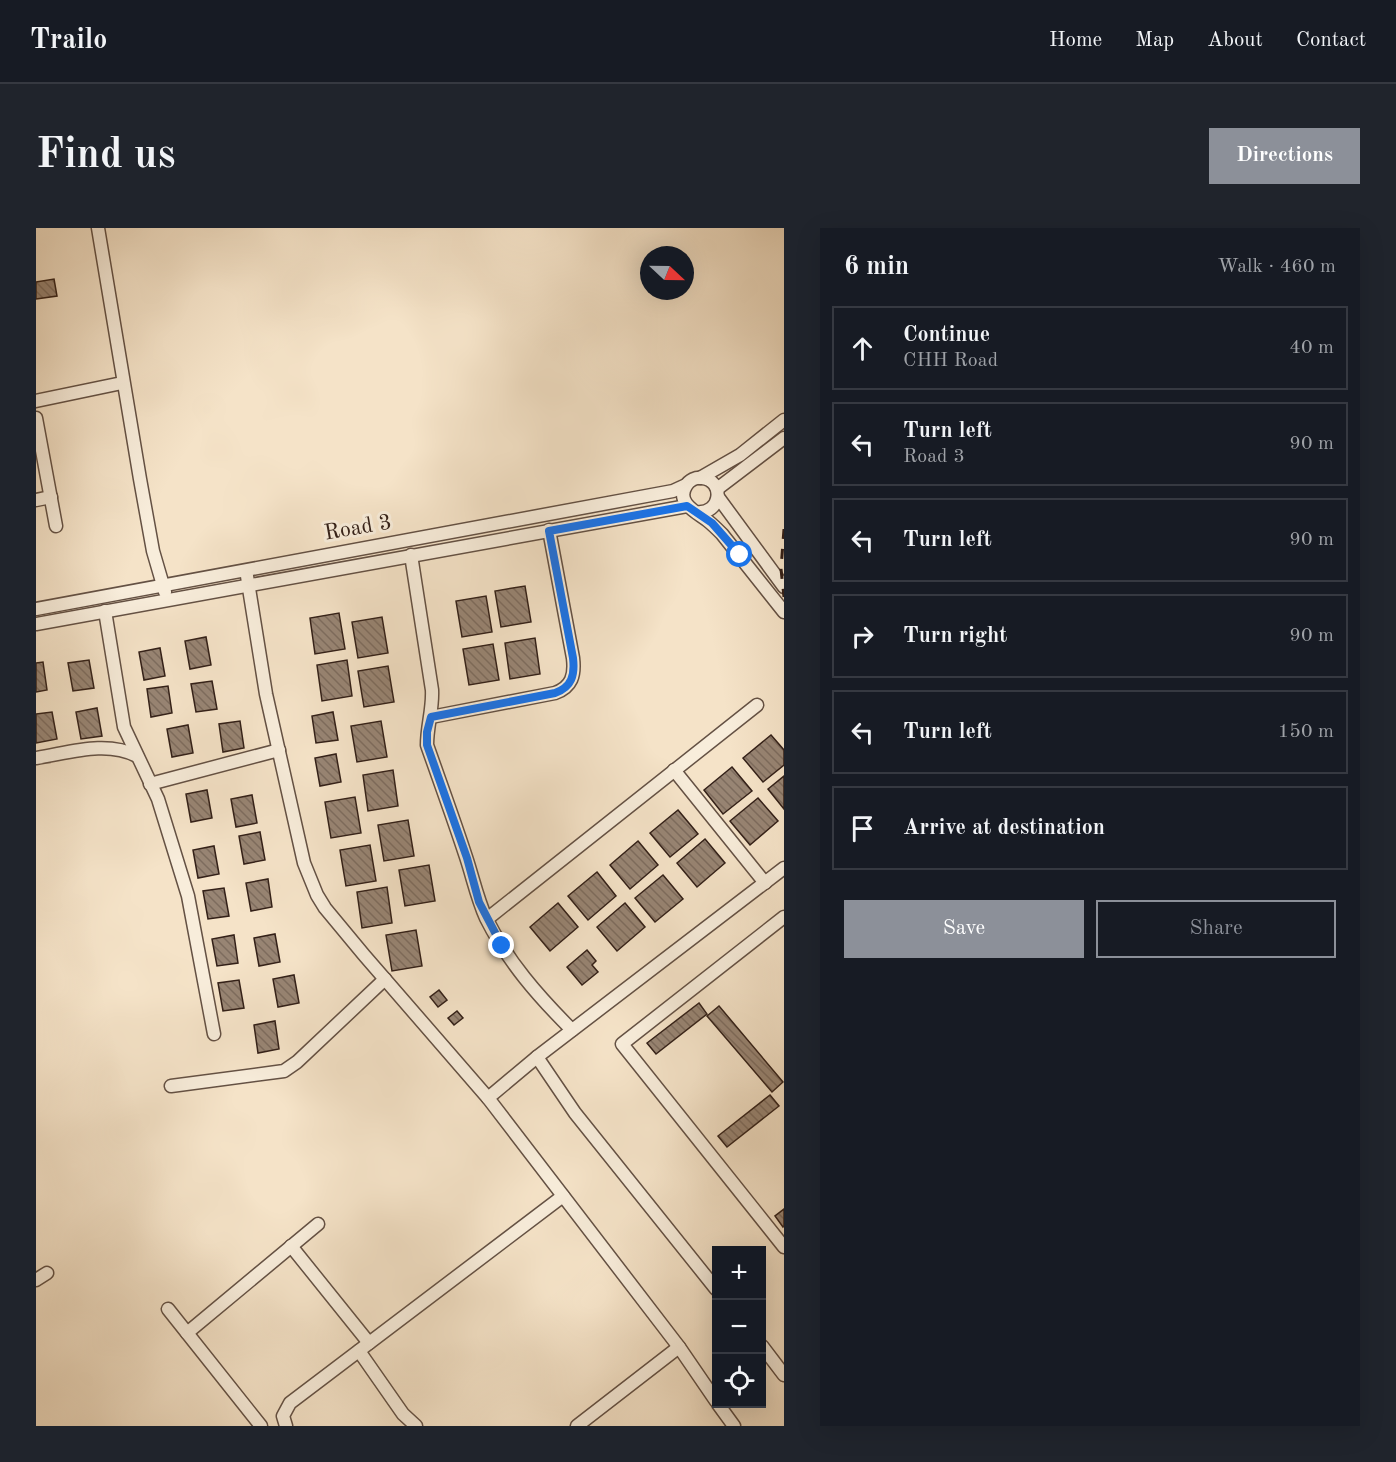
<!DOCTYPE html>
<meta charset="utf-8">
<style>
body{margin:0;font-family:"Old Standard TT",serif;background:#20242c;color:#f1f3f6}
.controls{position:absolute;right:18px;bottom:18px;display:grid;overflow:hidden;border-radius:0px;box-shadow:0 6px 24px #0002}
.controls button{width:54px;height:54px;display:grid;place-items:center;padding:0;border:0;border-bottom:2px solid #363941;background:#171b24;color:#f1f3f6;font:30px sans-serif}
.compass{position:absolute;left:604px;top:18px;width:54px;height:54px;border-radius:50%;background:#171b24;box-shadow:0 6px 24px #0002;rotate:112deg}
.stop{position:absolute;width:18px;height:18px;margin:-14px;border:4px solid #1a73e8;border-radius:50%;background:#fff}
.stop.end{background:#1a73e8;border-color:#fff;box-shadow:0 2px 6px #0008}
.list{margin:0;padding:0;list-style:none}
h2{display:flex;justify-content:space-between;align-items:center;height:78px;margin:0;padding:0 24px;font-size:26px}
h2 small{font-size:20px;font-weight:400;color:#9ea1a6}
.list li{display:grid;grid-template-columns:39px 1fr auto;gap:18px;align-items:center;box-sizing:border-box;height:84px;margin:0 12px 12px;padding:0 12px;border:2px solid #363941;border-radius:0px}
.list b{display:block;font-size:22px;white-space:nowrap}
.list p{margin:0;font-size:20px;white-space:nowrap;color:#9ea1a6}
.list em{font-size:20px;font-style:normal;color:#9ea1a6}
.actions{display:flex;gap:12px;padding:18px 24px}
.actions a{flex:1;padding:14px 0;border:2px solid #8c9099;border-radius:0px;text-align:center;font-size:21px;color:#8c9099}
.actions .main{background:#8c9099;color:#fff}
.icon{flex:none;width:33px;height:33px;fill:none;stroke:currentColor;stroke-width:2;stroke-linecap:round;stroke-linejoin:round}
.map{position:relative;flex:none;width:748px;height:1198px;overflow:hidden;border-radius:0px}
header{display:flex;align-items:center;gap:36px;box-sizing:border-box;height:84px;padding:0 30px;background:#171b24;border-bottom:2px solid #363941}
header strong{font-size:28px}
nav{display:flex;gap:33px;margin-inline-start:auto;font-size:21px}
.intro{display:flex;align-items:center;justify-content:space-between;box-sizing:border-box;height:144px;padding:0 36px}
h1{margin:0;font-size:42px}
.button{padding:15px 27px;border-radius:0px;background:#8c9099;color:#fff;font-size:21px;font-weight:700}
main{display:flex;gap:36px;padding:0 36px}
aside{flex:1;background:#171b24;border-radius:0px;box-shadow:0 6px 24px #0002}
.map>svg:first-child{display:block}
.building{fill:url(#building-back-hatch);stroke:#332018;stroke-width:1.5}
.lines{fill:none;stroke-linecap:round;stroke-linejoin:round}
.minor-casing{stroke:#645144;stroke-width:15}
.minor{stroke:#f8eddb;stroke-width:12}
.rail{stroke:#332018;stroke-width:3;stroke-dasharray:10 10;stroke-linecap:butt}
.route{stroke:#1a73e8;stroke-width:8}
.labels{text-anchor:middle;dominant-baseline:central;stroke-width:6;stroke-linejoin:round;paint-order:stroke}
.street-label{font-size:22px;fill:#332018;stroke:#f8eddb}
</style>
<header>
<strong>Trailo</strong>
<nav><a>Home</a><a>Map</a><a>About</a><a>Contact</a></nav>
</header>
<div class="intro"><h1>Find us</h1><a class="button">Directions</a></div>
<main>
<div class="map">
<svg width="748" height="1198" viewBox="0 0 748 1198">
<defs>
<pattern id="building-back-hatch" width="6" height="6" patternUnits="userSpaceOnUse" patternTransform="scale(1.5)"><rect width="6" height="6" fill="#988574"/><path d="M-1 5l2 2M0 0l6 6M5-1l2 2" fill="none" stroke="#7d6c5e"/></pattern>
</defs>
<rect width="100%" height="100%" fill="#f5e3c8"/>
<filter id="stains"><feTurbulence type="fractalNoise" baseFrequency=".00333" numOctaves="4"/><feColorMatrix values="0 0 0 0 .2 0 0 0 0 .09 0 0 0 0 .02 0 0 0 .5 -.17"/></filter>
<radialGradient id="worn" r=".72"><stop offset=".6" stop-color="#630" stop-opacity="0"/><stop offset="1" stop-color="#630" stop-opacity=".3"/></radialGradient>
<g class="building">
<polygon points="18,51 21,68 0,71 0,54"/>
<polygon points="489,358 495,394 465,399 459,363"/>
<polygon points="450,368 456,404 426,409 420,373"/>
<polygon points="303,385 309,421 279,426 274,390"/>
<polygon points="346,389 352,425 322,430 316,394"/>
<polygon points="170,409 175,437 154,441 149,413"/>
<polygon points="499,410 504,446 474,451 469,415"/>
<polygon points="457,416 463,452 433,457 427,421"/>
<polygon points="124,420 129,448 108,452 103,424"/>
<polygon points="53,432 58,460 37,463 32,435"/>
<polygon points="311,432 316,468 286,473 281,437"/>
<polygon points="7,434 11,462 0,464 0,435"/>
<polygon points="352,438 358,474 328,479 322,443"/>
<polygon points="176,453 181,481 160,484 155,456"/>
<polygon points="132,458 136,485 115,489 111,461"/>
<polygon points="61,480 66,508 45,511 40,484"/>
<polygon points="16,484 21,511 0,515 0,486"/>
<polygon points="297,484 302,512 280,515 276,488"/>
<polygon points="204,493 208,520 187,524 183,496"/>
<polygon points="345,493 351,529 321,534 315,498"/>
<polygon points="152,497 157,525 136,529 131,501"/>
<polygon points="735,507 748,522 748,537 727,554 707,530"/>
<polygon points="300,526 305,554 284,558 279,530"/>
<polygon points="696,539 716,563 687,586 668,562"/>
<polygon points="357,542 362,578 332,583 327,547"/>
<polygon points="748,548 748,581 732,561"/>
<polygon points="171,562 176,590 155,594 150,566"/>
<polygon points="216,567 221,595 200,599 195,571"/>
<polygon points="319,569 325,605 295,610 289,574"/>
<polygon points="722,570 742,593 714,617 694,593"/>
<polygon points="642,582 662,606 634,629 614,605"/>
<polygon points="372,592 378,628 348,633 342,597"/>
<polygon points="224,604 229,632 208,636 203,608"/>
<polygon points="669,611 689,635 661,659 641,635"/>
<polygon points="602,613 622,637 594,661 574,637"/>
<polygon points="334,617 340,653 310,658 304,622"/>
<polygon points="178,618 183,646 162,650 157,622"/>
<polygon points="393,637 399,673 369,678 363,642"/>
<polygon points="561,644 580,668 552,692 532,668"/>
<polygon points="627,647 647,671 619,694 599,670"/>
<polygon points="232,651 236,679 215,683 210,655"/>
<polygon points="351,659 356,695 326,700 321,664"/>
<polygon points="188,660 193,688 172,691 167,663"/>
<polygon points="522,675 542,699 514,723 494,699"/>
<polygon points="589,675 609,699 581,723 561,699"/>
<polygon points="380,702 386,738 356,743 350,707"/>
<polygon points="239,706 244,734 223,738 218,710"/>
<polygon points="198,707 202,735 181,738 176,711"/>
<polygon points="551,722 560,733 556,737 562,744 546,757 531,739"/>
<polygon points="258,747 263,775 242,779 237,751"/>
<polygon points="203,752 208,780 187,783 182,755"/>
<polygon points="403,762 411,772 402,779 394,769"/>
<polygon points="663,775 671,786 620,826 611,815"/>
<polygon points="683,778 747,854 736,864 671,788"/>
<polygon points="421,783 427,790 418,797 412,790"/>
<polygon points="239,793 243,821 222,825 218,797"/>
<polygon points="734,867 743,878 691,919 682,908"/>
<polygon points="748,981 748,998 747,999 739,988"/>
</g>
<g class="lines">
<g class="minor-casing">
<g id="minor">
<polyline points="62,0 104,251 117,323 129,364"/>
<polyline points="0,173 86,155"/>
<polyline points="0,190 20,298"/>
<polyline points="664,250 704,227 748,192"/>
<polyline points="681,261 748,210"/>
<polyline points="682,269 748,359"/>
<polyline points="0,272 15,269"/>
<path d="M660 284C686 287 689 252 666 250 660 249 653 252 650 258 639 275 662 285 672 293 677 297 682 302 686 306L748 384"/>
<path d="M375 327 396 462C397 481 391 498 391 517 404 554 418 592 430 629 437 650 441 670 450 690 472 734 502 768 536 802"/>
<polyline points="211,348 230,466 268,635 281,667 289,680 328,727 452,870"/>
<polyline points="0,381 637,263 650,257"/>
<polyline points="69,383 88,499 122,571 152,668 178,806"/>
<polyline points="0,396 651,278"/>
<path d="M395 489 519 465C536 459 539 447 537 430L513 302"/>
<path d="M0 530C33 525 70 512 101 528"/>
<polyline points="638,542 729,655"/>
<polyline points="114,556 243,522"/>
<polyline points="748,689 586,816 748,1019"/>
<polyline points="451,691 721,477"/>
<polyline points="501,829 539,885 680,1061"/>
<polyline points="135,858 248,843 261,834 349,751"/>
<polyline points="255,1018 333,1115"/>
<polyline points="0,1052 11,1045"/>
<polyline points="132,1081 225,1198"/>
<polyline points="151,1105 282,996"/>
<polyline points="726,1118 748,1147"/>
<polyline points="323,1123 367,1186 380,1198"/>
<polyline points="680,1173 643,1119 452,870 501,829 748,640"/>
<polyline points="682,1176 698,1198"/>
<polyline points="250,1198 247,1188 254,1175 527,968"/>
<polyline points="541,1198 643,1119"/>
</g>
</g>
<use href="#minor" class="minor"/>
<polyline class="rail" points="748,301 745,341 748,369"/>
</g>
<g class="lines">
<path class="route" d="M466 718 443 674 431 630 391 517V504L395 489 519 465C536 459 539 447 537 430L513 303 651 278 676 295 704 327"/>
</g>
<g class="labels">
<g class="street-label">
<text transform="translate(322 300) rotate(-10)">Road 3</text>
</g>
</g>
<rect width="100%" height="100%" filter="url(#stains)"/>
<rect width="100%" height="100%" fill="url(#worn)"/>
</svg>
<div class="controls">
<button>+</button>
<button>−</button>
<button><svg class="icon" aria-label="locate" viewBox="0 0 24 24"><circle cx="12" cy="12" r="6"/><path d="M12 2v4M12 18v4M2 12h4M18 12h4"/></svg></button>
</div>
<svg class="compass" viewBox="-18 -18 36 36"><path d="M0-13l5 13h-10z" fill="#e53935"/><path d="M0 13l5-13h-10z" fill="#9ea1a6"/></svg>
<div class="stop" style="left:704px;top:327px"></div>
<div class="stop end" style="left:466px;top:718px"></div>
</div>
<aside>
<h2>6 min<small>Walk · 460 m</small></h2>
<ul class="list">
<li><svg class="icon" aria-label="ahead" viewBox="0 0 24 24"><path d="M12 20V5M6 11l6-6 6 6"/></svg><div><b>Continue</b><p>CHH Road</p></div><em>40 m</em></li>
<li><svg class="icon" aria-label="left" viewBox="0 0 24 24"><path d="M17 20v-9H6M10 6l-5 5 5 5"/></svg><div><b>Turn left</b><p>Road 3</p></div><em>90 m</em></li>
<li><svg class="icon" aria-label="left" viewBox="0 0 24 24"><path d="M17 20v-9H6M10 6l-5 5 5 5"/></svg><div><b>Turn left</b></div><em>90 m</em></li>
<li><svg class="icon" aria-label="right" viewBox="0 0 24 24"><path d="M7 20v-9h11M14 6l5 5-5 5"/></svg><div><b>Turn right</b></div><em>90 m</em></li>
<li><svg class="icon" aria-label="left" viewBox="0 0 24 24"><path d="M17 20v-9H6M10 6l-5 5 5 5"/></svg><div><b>Turn left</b></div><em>150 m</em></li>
<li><svg class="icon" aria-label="arrive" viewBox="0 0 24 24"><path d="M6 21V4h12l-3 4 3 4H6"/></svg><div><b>Arrive at destination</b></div></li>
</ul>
<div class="actions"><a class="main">Save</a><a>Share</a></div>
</aside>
</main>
